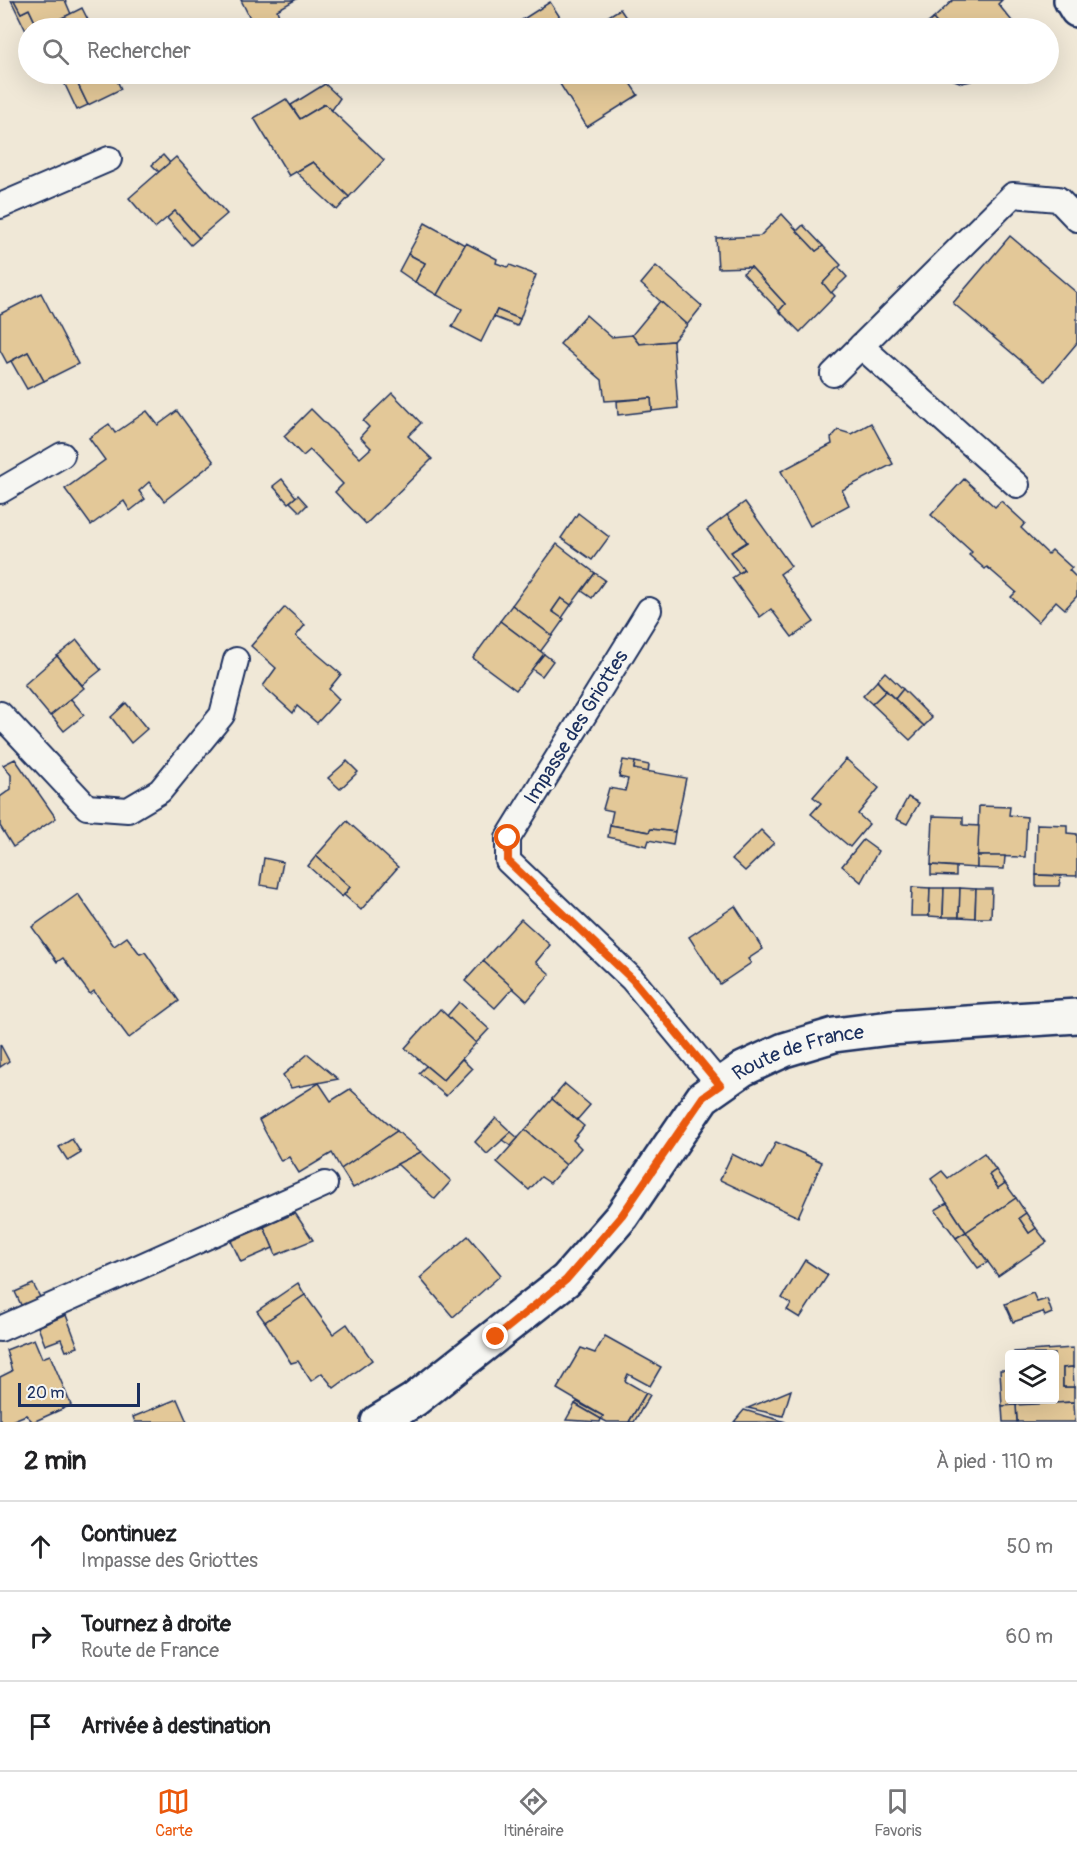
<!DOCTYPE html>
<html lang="fr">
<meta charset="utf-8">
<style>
body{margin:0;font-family:Pangolin,sans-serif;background:#f2f2f2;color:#202124}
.controls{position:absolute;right:18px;bottom:18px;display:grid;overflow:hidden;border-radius:6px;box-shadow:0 6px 24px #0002}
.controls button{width:54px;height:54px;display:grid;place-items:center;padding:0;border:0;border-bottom:2px solid #e0e0e0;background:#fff;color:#202124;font:30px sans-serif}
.scale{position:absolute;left:18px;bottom:15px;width:122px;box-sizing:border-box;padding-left:6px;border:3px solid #1b2f5e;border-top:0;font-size:16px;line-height:21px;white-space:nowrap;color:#1b2f5e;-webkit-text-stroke:4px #f6f6f2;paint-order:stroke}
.stop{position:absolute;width:18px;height:18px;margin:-14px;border:4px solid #ea580c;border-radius:50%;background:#fff}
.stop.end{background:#ea580c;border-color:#fff;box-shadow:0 2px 6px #0008}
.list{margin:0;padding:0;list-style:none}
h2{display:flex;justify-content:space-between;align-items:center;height:78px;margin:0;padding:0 24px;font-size:26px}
h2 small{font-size:20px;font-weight:400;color:#757577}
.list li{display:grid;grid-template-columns:39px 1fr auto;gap:18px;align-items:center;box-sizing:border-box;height:90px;padding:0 24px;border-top:2px solid #e0e0e0}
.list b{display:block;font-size:22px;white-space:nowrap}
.list p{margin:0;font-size:20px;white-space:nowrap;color:#757577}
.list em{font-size:20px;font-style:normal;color:#757577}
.icon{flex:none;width:33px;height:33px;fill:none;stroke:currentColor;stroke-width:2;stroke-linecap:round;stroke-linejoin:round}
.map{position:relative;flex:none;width:1077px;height:1422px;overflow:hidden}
.search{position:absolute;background:#fff;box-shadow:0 6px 24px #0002;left:18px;right:18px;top:18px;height:66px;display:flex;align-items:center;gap:15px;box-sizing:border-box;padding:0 21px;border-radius:33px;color:#757577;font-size:22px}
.sheet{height:348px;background:#fff}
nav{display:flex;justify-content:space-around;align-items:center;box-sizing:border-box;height:84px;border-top:2px solid #e0e0e0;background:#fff;font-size:16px;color:#757577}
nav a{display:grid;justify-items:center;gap:3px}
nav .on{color:#ea580c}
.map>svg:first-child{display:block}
.building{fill:#e3c898;stroke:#1b2f5e;stroke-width:1.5}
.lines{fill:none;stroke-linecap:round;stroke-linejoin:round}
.lane-casing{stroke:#1b2f5e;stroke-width:28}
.street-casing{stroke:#1b2f5e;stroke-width:38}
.lane{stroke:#f6f6f2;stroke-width:24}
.street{stroke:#f6f6f2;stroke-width:33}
.route{stroke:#ea580c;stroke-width:8}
.labels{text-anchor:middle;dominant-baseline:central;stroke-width:6;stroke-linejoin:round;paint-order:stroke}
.street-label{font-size:20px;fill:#1b2f5e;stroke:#f6f6f2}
</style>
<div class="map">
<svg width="1077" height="1422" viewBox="0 0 1077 1422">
<rect width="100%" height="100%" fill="#f0e8d7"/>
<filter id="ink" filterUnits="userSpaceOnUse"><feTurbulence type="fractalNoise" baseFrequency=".0167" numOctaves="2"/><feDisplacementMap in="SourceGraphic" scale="12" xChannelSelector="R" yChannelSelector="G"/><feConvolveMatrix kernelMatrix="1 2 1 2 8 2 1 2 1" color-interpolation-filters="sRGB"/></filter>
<g filter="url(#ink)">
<g class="building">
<polygon points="11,0 14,0 21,13 29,9 38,28 28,28 28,35"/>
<polygon points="14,0 65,0 71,14 38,28 29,9 21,13"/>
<polygon points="241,0 295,0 277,10 281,22 269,28 255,28"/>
<polygon points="953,0 1002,0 998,4 1017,27 941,28 933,19"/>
<polygon points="550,2 567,28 512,28 511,27"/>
<polygon points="82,8 92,28 52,28 50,24"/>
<polygon points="620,9 633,28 589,28"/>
<polygon points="933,19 941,28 922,28"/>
<polygon points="60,74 73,74 88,105 77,110"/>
<polygon points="73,74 114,74 121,89 88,105"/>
<polygon points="541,74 624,74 638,95 587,127 555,76 546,82"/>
<polygon points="947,74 979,74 971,81 962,83 952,79"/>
<polygon points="325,84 340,98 332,110 325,104 300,119 291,105"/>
<polygon points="286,99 300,119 325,104 384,160 349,197 313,162 289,176 254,118"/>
<polygon points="163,155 170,163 159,172 152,165"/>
<polygon points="176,157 227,214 199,238 175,211 155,228 129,198"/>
<polygon points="313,162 349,197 337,210 296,172"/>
<polygon points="175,211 199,238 191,245 167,218"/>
<polygon points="782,214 816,251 823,246 841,265 823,283 835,296 800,332 779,311 785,304 751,267 718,268 716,238 760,236"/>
<polygon points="425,223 465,245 437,295 415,282 425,263 408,254"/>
<polygon points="803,225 823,246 816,251 797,231"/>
<polygon points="1010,236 1077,293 1077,343 1045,381 953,303"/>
<polygon points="466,243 497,259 496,263 507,267 510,265 536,275 520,319 497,310 481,342 452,327 462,309 437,295"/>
<polygon points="408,254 425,263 415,282 399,271"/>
<polygon points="656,266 702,306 687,325 641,284"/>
<polygon points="751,267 785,304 779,311 743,273"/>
<polygon points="838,267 847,277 831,293 823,283"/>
<polygon points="41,293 78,364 44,381 28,352 7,363 0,350 0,314"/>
<polygon points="660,301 687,325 673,341 639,344 632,335"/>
<polygon points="497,310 520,319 517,326 494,317"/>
<polygon points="586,315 611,337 632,335 639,344 673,341 678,408 652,411 651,398 605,401 602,380 560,344"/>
<polygon points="28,352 44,381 27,389 11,361"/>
<polygon points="392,393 421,423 408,436 432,459 366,524 335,492 343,484 310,450 303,456 284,436 311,409 360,458 371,448 360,437 369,427 363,421"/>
<polygon points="651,398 652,411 618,415 617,401"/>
<polygon points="147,411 158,425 177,411 214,462 164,501 149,482 139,491 145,499 130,511 124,501 91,525 65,489 105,460 89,438 109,424 115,433"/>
<polygon points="871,423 893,464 842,490 849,505 810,526 781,471 832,444 831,438 838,430 851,434"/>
<polygon points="282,479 296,497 288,503 273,486"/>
<polygon points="964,479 995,507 1001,501 1025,523 1021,528 1048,554 1052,550 1072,568 1069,570 1077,578 1077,596 1065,609 1056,601 1038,622 1011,597 1016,592 987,567 985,569 969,555 972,552 931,515"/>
<polygon points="298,495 307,505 300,512 290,502"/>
<polygon points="745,502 791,566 780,574 814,622 792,637 771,609 760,617 732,578 744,570 731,552 747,542 727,515"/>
<polygon points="578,513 609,537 592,560 561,538"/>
<polygon points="727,515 747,542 731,552 744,570 739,573 707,530"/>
<polygon points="557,544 595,573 571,605 561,598 552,611 564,619 552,636 512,605"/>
<polygon points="595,573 605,580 592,598 582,591"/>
<polygon points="561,598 571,605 562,618 552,611"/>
<polygon points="512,605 552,636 540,652 500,621"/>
<polygon points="285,607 305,625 296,636 341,674 329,689 339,699 317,723 297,706 293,713 263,686 276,668 251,646"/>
<polygon points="500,621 544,654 516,690 473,658"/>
<polygon points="77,640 101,670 82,685 57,656"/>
<polygon points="544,654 553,661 542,676 532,669"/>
<polygon points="57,656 84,688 50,716 24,685"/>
<polygon points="885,672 903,689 895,699 877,681"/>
<polygon points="877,681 886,691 872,704 863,696"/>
<polygon points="903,689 932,718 924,726 895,699"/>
<polygon points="886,691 924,726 910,740 872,704"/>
<polygon points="71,699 84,715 64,731 51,715"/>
<polygon points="126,703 147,729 131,743 111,717"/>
<polygon points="15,759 56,818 13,847 0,826 0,797 11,789 11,775 3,765"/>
<polygon points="846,759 879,788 858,814 869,824 850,847 811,814 821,803 813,797"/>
<polygon points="623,760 635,762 634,769 686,778 675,832 651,829 649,832 610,825 613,811 603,809 609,788 625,791 628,779 619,777"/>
<polygon points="347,761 358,772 340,789 328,778"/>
<polygon points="635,762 649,765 648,772 634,769"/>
<polygon points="908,797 919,803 907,824 896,819"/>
<polygon points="979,806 1010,807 1009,815 1027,817 1025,857 977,856"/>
<polygon points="933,816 963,817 963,825 979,826 977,868 931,865"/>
<polygon points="347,821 398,867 361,910 344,895 350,887 316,856"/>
<polygon points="1037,824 1067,825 1067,833 1077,834 1077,876 1036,875"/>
<polygon points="610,825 649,832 651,829 675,832 673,845 649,840 647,846 608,837"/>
<polygon points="761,830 774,843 745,871 732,859"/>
<polygon points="863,840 878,851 861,882 842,866"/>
<polygon points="316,856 350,887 342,897 308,866"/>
<polygon points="977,856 1005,856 1004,869 977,868"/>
<polygon points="264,858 283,862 278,888 260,885"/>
<polygon points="931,865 956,867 956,876 931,875"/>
<polygon points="1036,875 1061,876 1059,886 1036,886"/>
<polygon points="912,887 930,888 929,916 911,916"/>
<polygon points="930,888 944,888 943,917 929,916"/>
<polygon points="944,888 960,888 959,917 943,917"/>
<polygon points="960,888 976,889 975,918 959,917"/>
<polygon points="976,889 992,889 991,918 975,918"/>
<polygon points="78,894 114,946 127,937 140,954 145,952 179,1001 129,1038 94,991 90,994 63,958 57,962 32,927"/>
<polygon points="735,906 763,949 748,959 751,963 720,984 689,937"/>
<polygon points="521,919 550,945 536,962 550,974 527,1001 483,961"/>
<polygon points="483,961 513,988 495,1008 465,981"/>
<polygon points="459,1002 489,1029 476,1043 447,1016"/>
<polygon points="440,1009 476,1043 443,1080 405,1048"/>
<polygon points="0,1044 9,1061 0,1067"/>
<polygon points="308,1054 338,1079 291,1088 283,1075"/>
<polygon points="462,1059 472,1069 446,1096 419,1073 426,1066 443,1080"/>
<polygon points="319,1083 331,1101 350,1089 397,1131 341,1169 332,1153 299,1173 289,1157 281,1161 259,1120"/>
<polygon points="565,1084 590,1105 577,1120 552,1099"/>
<polygon points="552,1099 584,1126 573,1140 581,1148 566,1165 525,1130"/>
<polygon points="496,1118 511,1132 487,1154 475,1142"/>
<polygon points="525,1130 566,1165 550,1183 541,1177 529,1190 497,1162"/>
<polygon points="397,1131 421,1152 353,1188 341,1169"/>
<polygon points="511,1132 518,1138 511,1146 502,1140"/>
<polygon points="72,1139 81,1153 68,1161 59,1147"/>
<polygon points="776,1142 822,1162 798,1217 720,1180 732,1154 762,1169"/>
<polygon points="421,1152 451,1181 435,1199 397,1164"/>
<polygon points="984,1153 996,1170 989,1175 998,1188 1005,1183 1016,1198 966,1232 931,1179 942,1171 948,1178"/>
<polygon points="996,1170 1005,1183 998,1188 989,1175"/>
<polygon points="1016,1198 1026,1213 1019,1218 1029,1233 1036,1228 1047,1242 998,1276 966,1232"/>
<polygon points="947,1203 966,1232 956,1238 935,1210"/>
<polygon points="295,1213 313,1240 276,1255 264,1227"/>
<polygon points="1026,1213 1036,1228 1029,1233 1019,1218"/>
<polygon points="264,1227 273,1248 241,1262 231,1241"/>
<polygon points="966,1232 988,1262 978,1268 956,1238"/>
<polygon points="468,1236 501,1275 453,1317 420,1278"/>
<polygon points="805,1260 828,1275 800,1318 787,1310 791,1304 782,1298"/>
<polygon points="298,1283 305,1295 265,1322 257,1311"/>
<polygon points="33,1284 41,1299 22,1307 15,1292"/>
<polygon points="1033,1293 1037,1302 1047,1299 1052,1313 1045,1316 1043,1312 1013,1322 1005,1304"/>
<polygon points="305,1295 333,1334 347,1324 372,1360 334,1388 322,1373 311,1381 298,1361 291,1363 265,1322"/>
<polygon points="66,1315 78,1347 66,1351 61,1339 45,1345 38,1327"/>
<polygon points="605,1336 661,1367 650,1386 628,1374 625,1381 646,1393 629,1422 607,1422 601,1419 603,1416 557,1389 581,1348 595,1353"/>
<polygon points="34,1339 42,1358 50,1355 71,1405 33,1422 26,1415 9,1422 0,1422 0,1377 12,1371 6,1350"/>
<polygon points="1073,1348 1073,1367 1063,1368 1063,1387 1074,1387 1074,1402 1016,1405 1016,1400 1054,1400 1054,1354 1014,1354 1014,1352"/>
<polygon points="1073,1367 1074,1387 1063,1387 1063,1368"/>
<polygon points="1000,1370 1010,1370 1010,1400 1016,1400 1016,1405 1002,1406"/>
<polygon points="791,1390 783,1416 748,1408"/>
<polygon points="646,1393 650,1395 634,1422 629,1422"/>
<polygon points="177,1399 187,1422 135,1422 133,1417"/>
<polygon points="577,1402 603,1416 601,1419 575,1404"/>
<polygon points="1074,1402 1075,1422 1017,1422 1016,1405"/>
<polygon points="575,1404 601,1419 600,1422 566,1420"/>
<polygon points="1016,1405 1017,1422 1003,1422 1002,1406"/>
<polygon points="744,1410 786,1422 734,1422"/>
</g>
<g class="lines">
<g class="lane-casing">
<g id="lane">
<polyline points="0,206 109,159"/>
<polyline points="861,346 1017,485"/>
<polyline points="833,374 1013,195 1058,199 1077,219"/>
<polyline points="0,491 62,455"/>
<polyline points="649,610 508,838 508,861 632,979 720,1085"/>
<polyline points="0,714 87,807 128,810 160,791 222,715 236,660"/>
<polyline points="0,1329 325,1184"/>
</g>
</g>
<g class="street-casing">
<g id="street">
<polyline points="1071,0 1077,10"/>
<path id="s1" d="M378 1422 414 1400 566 1280 622 1216 703 1097 743 1069 784 1050 834 1035 890 1028 1077 1016"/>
</g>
</g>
<use href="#lane" class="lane"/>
<use href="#street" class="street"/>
</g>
</g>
<g class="lines" filter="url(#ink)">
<polyline class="route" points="496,1337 566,1280 622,1215 703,1097 720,1085 632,979 508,861 508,838"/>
</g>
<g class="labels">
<g class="street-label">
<text transform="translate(576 727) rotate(-58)">Impasse des Griottes</text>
<text stroke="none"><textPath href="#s1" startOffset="572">Route de France</textPath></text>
</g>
</g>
</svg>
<div class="controls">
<button><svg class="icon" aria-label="layers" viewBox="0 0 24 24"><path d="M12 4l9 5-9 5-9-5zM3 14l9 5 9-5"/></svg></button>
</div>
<div class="scale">20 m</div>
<div class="stop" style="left:508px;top:838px"></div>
<div class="stop end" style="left:496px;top:1337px"></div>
<div class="search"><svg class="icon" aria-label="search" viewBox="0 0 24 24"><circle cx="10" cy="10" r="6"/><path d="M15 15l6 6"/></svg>Rechercher</div>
</div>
<section class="sheet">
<h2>2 min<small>À pied · 110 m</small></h2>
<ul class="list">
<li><svg class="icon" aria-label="ahead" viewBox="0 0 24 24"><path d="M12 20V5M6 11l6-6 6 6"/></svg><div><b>Continuez</b><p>Impasse des Griottes</p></div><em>50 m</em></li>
<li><svg class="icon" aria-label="right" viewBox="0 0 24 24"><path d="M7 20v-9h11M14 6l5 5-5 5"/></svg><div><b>Tournez à droite</b><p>Route de France</p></div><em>60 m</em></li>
<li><svg class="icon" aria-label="arrive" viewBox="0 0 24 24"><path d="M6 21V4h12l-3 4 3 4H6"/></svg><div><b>Arrivée à destination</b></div></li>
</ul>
</section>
<nav>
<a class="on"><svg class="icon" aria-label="map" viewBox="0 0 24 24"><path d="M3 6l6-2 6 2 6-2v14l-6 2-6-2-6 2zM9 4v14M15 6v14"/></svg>Carte</a>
<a><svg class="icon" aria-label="directions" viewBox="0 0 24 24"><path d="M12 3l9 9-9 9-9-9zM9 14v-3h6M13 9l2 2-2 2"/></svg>Itinéraire</a>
<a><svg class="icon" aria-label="saved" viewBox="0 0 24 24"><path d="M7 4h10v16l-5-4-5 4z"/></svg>Favoris</a>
</nav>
